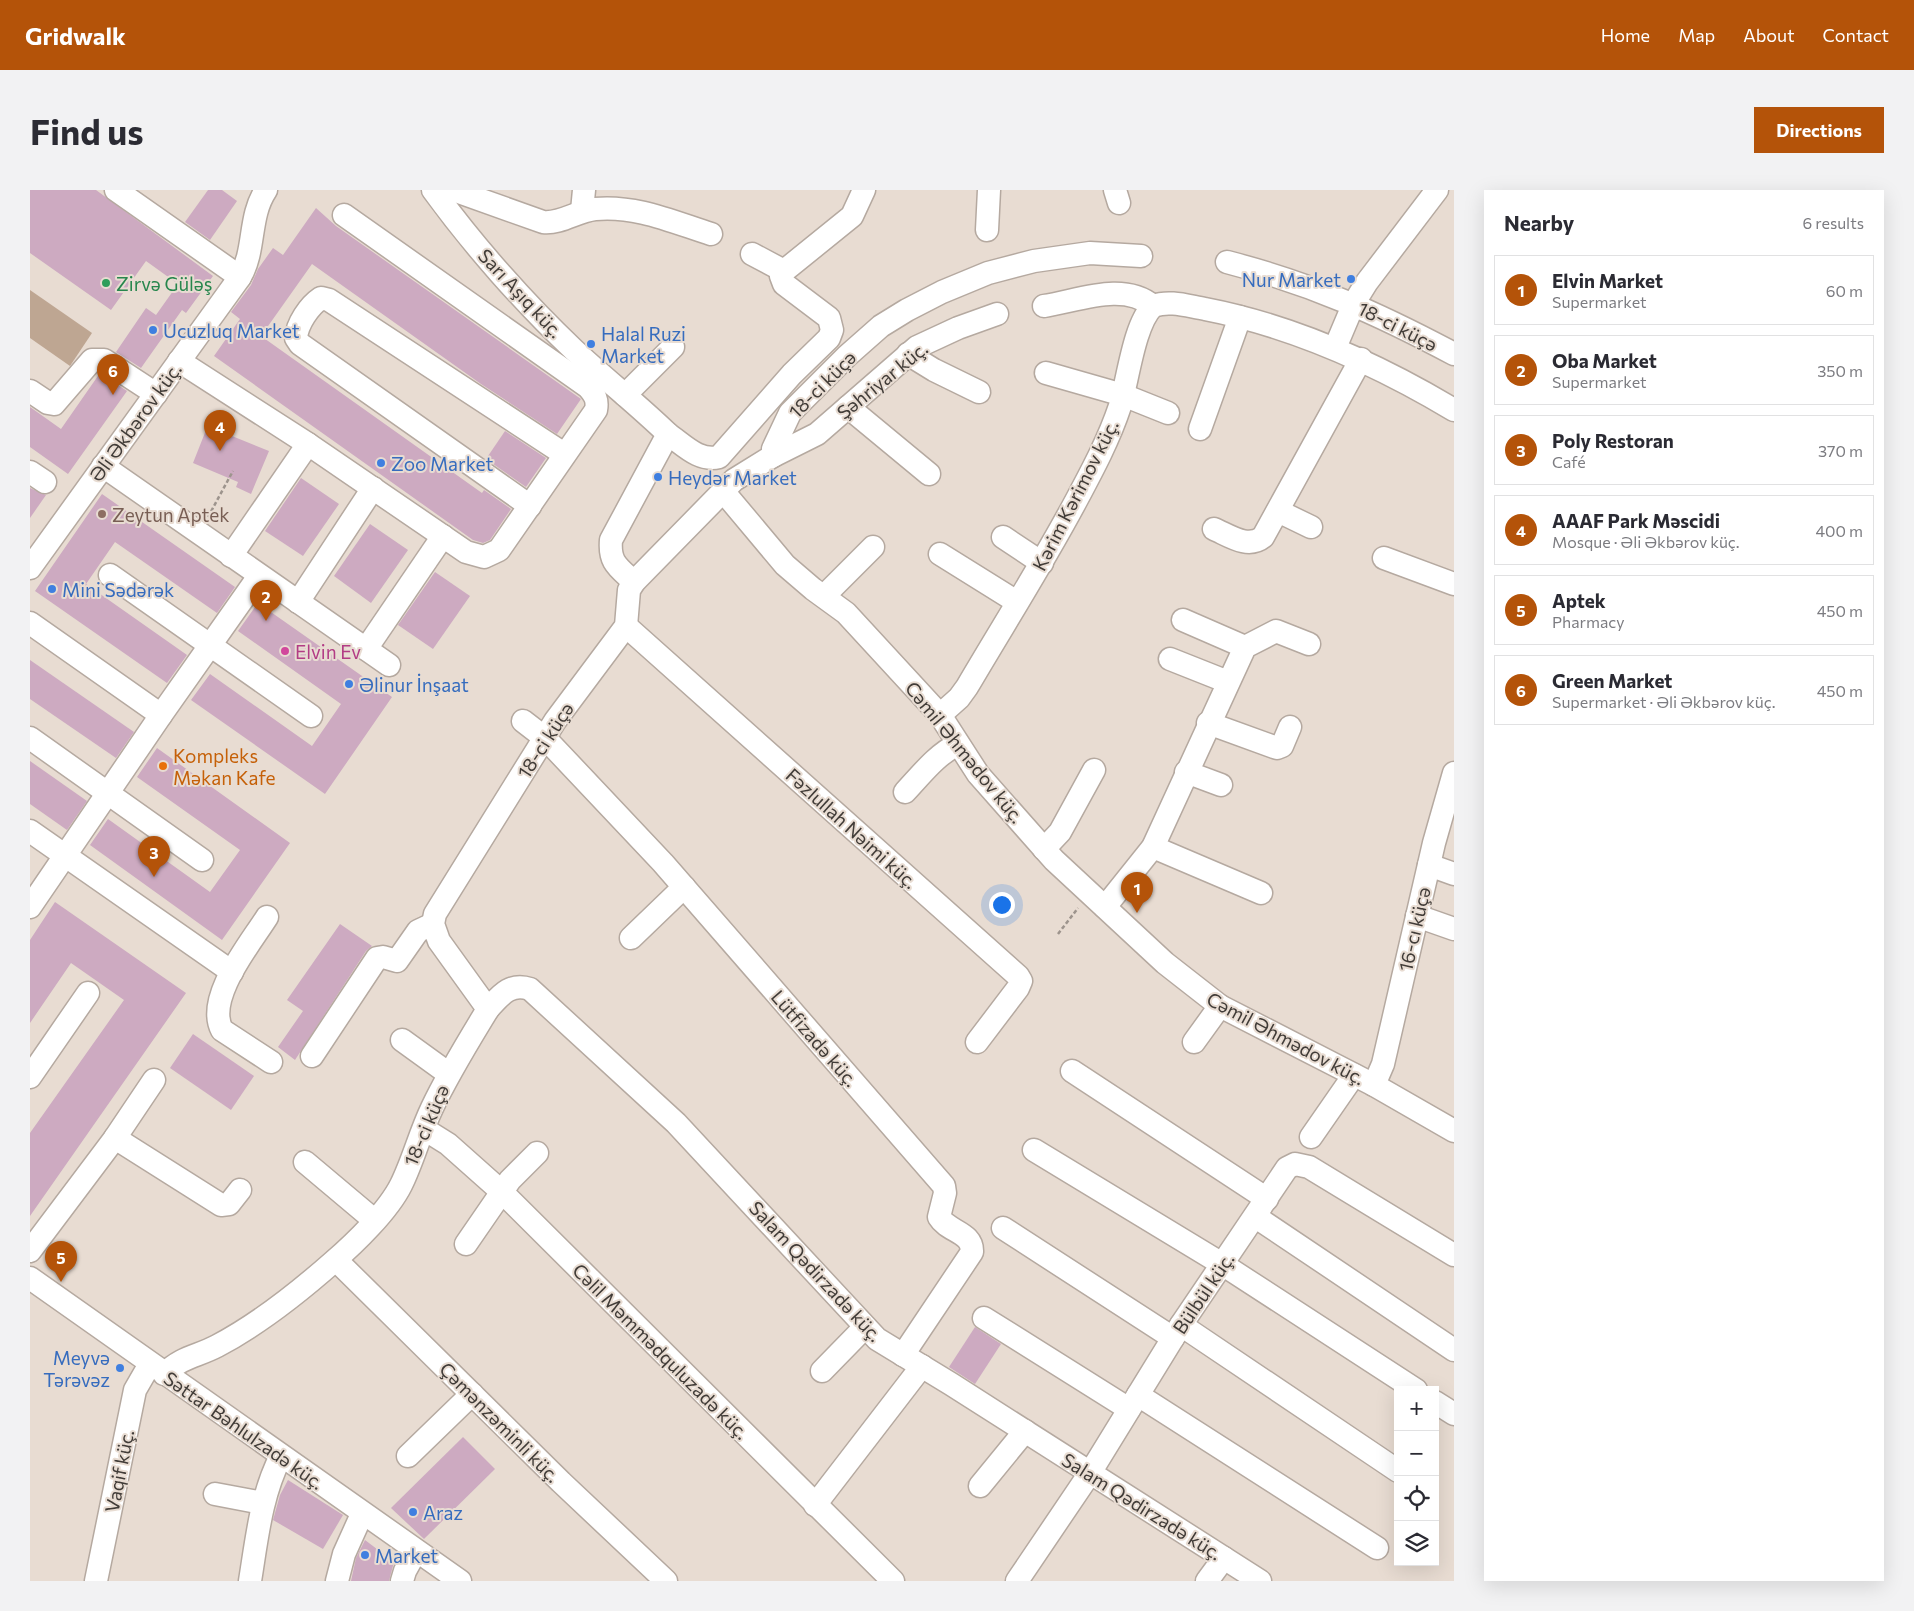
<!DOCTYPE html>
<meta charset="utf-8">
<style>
body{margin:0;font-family:Commissioner,sans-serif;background:#f2f2f3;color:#2b2b33}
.controls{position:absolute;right:15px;bottom:15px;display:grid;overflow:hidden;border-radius:0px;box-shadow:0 5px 20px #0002}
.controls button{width:45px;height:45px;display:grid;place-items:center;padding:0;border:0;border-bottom:1px solid #e1e1e2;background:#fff;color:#2b2b33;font:25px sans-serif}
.you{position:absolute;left:971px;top:714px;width:18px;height:18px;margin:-12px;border:4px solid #fff;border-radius:50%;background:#1a73e8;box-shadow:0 0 0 8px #1a73e833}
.badge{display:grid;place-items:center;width:32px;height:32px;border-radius:50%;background:#b45309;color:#fff;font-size:16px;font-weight:700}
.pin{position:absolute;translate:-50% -41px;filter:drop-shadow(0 1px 2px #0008)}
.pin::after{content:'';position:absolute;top:26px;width:18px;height:15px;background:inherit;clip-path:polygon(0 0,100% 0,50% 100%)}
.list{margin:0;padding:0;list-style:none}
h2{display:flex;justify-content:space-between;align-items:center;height:65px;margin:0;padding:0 20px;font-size:21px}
h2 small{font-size:16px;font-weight:400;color:#7c7c81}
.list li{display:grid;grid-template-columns:32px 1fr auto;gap:15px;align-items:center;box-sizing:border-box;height:70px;margin:0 10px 10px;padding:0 10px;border:1px solid #e1e1e2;border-radius:0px}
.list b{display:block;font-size:19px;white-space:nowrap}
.list p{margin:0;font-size:16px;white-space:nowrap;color:#7c7c81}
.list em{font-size:16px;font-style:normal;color:#7c7c81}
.icon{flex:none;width:28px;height:28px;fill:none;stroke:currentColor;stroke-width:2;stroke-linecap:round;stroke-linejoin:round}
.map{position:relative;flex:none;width:1424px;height:1391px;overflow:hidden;border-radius:0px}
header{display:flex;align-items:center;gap:30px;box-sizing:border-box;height:70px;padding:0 25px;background:#b45309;color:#fff}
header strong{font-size:24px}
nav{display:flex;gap:28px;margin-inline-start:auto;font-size:18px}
.intro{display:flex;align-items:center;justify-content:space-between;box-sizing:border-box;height:120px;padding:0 30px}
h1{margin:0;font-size:35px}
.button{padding:12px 22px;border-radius:0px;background:#b45309;color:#fff;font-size:18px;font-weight:700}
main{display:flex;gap:30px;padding:0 30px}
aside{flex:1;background:#fff;border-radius:0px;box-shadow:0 5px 20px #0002}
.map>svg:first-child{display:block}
.green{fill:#bea692}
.building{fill:#cdaac1}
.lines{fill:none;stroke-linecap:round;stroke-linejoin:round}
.minor-casing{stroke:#b5a9a0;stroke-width:25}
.path{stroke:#9d948d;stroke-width:2.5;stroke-dasharray:4 2.5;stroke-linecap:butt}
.minor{stroke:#fff;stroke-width:22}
.shop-dot{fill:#3f7fe0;stroke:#e8dcd2;stroke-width:2}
.leisure-dot{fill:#2e9e5b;stroke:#e8dcd2;stroke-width:2}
.education-dot{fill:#8d6e63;stroke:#e8dcd2;stroke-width:2}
.hotel-dot{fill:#d1479c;stroke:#e8dcd2;stroke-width:2}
.food-dot{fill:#e8710a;stroke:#e8dcd2;stroke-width:2}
.labels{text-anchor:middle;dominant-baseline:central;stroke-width:4;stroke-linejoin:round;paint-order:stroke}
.shop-label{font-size:19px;fill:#366cbe;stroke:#e8dcd2;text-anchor:start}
.leisure-label{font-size:19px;fill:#27864d;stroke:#e8dcd2;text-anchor:start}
.street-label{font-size:19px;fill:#413c38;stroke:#e8dcd2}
.education-label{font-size:19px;fill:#785e54;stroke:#e8dcd2;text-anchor:start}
.hotel-label{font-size:19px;fill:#b23c85;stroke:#e8dcd2;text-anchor:start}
.food-label{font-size:19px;fill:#c56008;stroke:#e8dcd2;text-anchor:start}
</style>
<header>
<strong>Gridwalk</strong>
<nav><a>Home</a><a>Map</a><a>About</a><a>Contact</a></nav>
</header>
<div class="intro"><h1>Find us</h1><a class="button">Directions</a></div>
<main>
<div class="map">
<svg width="1424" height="1391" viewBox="0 0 1424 1391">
<rect width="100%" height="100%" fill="#e8dcd2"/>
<polygon class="green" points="0,100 62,143 40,176 0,148"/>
<g class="building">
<polygon points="0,0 66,0 183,86 156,123 152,120 111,178 86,162 116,118 126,125 148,94 116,71 81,120 0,63"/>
<polygon points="178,0 192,0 207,11 180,50 155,32"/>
<polygon points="286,18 306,36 551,209 527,244 451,194 282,74 231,146 452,303 454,300 481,319 460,350 453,353 443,350 184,166 210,129 201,122 221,95 228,79 243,58 253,65"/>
<polygon points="70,183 97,201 38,284 0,257 0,217 31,239"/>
<polygon points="180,230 204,240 202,246 239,261 221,304 206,297 208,292 163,273"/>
<polygon points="475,241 516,268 496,297 456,269"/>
<polygon points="271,288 309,314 273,366 235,341"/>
<polygon points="0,298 16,305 0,328"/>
<polygon points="72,304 205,397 187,423 85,352 56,394 157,465 137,493 5,401"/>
<polygon points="340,334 378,360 341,413 304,386"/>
<polygon points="405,382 440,406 403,459 368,435"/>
<polygon points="228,413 362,507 295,604 161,510 180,484 282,556 311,514 208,441"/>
<polygon points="0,470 104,542 86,568 0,509"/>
<polygon points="127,558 260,653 192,750 60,655 78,629 180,702 210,660 107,587"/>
<polygon points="0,571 57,611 37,640 0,614"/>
<polygon points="25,712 156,803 0,1026 0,943 94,810 41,773 0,833 0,750"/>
<polygon points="310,734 342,756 336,761 265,870 248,857 273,821 257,810"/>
<polygon points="163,844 224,886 201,920 140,878"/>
<polygon points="945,1137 971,1154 945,1194 919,1177"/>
<polygon points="433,1247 465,1279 394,1349 361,1318"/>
<polygon points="258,1290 313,1325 293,1359 243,1330 250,1305"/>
<polygon points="335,1350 364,1372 359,1391 321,1391 326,1368"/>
</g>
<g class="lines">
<g class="minor-casing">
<g id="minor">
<polyline points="86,0 210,87"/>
<path d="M403 0C443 55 495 114 544 160 575 189 608 215 638 244L581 350C579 373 588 377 604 392"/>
<path d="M423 0 513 32C531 34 547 21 565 19 606 15 643 32 681 44"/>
<polyline points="1085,0 1089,13"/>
<polyline points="552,21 554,0"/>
<polyline points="957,40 959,0"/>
<polyline points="722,64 754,81"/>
<path d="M1197 72C1282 94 1347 123 1424 164"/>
<path d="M1014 116C1048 111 1093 91 1123 116"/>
<polyline points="1305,158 1324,113 1337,92 1407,0"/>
<polyline points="878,164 904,180 949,202"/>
<path d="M149 171 278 254 436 362 454 367 469 360 566 220C568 210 565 205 558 197L314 25"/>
<polyline points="1016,183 1093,205 1138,223"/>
<polyline points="0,201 18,213 24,214 62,170 74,170 126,204"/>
<polyline points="595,205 643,157"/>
<polyline points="818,217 899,284"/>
<polyline points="1170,239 1210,127"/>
<path d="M638 244C654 255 669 272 689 267L762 184 799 148 802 140 799 128 754 94 751 86 754 81 822 26 834 0"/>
<polyline points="743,266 787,244 887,157 928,138 967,124"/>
<polyline points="73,276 359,475"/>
<polyline points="0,282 15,292"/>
<polyline points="693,301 755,375 783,399 816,423 910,525 948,584 1024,670 1135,773 1190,816 1344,895 1424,941"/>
<path d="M500 316 270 154 266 148C267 134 279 116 291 108L299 110 534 264"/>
<polyline points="1248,321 1281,337"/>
<path d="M1184 339C1200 346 1218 359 1233 347L1331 169"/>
<polyline points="973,347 1012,373"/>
<polyline points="910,364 987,412"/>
<polyline points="201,366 278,254"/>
<polyline points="1354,368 1424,394"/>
<path d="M0 378 210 87C226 60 218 27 236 0"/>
<polyline points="80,385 281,526"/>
<polyline points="794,406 843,357"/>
<polyline points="268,412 343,298"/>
<polyline points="1153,430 1215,457"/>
<polyline points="0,433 131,525"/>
<polyline points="596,436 988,786 991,791 988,798 947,852"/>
<polyline points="336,459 413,346"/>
<polyline points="1140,469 1198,492"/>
<path d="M910 525 929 508 937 497C974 434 1013 373 1047 309 1063 279 1079 249 1090 216 1098 190 1104 134 1123 116 1140 110 1157 116 1175 119 1263 136 1347 174 1424 220"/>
<path d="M493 531 515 548 633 673 914 996 915 1003 909 1027C918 1042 943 1042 942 1062L873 1165"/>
<polyline points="1178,533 1247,558 1252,556 1260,537"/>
<polyline points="0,548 172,670"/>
<polyline points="1156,582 1191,595"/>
<path d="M875 602C892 584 906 565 928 554"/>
<polyline points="0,641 202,782"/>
<polyline points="1123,657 1231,703"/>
<polyline points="1014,659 1030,642 1064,580"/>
<polyline points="1399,675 1424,684"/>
<polyline points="0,717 131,525 229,386"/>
<polyline points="1075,717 1123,657 1215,457 1246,441 1279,454"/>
<polyline points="1387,726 1424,739"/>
<path d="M237 727C220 754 175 808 192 840L241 872"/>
<polyline points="601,748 654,697"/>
<path d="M458 819C470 806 480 792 500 799L646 933 847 1149 921 1194 1230 1391"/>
<polyline points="372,850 419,884"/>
<polyline points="1164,852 1190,816"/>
<polyline points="282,866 347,768 353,767 367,771 388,741 403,734"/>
<polyline points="1042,881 1237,1009"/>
<polyline points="0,887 58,803"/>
<polyline points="1344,895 1353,874 1404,653 1424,583"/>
<polyline points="394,939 418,954 472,1002 863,1391"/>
<polyline points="1281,947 1324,885"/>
<polyline points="85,948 191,1015 199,1014 210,1000"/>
<polyline points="1004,960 1192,1074 1386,1200"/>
<polyline points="275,972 344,1030"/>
<polyline points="1226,1027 1424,1160"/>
<polyline points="973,1038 1143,1148"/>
<polyline points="436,1054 480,990 507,963"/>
<polyline points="0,1061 85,948 124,890"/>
<polyline points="306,1070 531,1292 636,1391"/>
<polyline points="0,1088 430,1391"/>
<polyline points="954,1128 1099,1219"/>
<polyline points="1151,1135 1368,1281"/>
<polyline points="792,1181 835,1137"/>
<path d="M134 1184C153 1166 166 1167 187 1156 227 1135 269 1102 303 1072 325 1053 358 1021 371 995 383 971 390 943 402 918 418 884 438 852 458 819L409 751 403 734 405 724 525 531 596 436 599 400 604 392 704 290 743 266V259L760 223 817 166 851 136 877 120 912 102 958 83 1004 71 1060 63 1111 66"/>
<polyline points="1108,1205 1347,1358"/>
<polyline points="1405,1212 1424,1224"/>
<polyline points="378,1266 442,1204"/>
<polyline points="950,1296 995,1241"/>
<polyline points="185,1304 233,1313"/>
<polyline points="785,1315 892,1176"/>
<polyline points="66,1391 105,1200 120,1174"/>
<path d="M220 1391C227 1348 231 1305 251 1266"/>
<polyline points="307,1391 314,1364 332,1324"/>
<polyline points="372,1391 375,1381 386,1361"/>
<polyline points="987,1391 1060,1283 1151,1135 1257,978 1265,974 1279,977 1424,1065"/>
<polyline points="1177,1391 1194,1368"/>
</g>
</g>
<g class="path">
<polyline points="178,327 203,281"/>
<polyline points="1028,744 1048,718"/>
</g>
<use href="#minor" class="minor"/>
</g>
<g class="shop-dot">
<circle cx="1321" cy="89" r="5"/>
<circle cx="123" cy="140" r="5"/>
<circle cx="561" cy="154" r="5"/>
<circle cx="351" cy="273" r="5"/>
<circle cx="628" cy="287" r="5"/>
<circle cx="22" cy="399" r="5"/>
<circle cx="319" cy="494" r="5"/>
<circle cx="90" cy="1178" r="5"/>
<circle cx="383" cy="1322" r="5"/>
<circle cx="335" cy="1365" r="5"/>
</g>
<circle class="leisure-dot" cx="76" cy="93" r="5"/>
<circle class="education-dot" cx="72" cy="324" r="5"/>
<circle class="hotel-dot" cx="255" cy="461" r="5"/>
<circle class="food-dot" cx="133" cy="576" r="5"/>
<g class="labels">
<g class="shop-label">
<text x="1311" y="89" text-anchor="end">Nur Market</text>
<text x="133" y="140">Ucuzluq Market</text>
<text x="571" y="143">Halal Ruzi<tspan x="571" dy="22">Market</tspan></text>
<text x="361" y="273">Zoo Market</text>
<text x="638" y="287">Heydər Market</text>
<text x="32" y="399">Mini Sədərək</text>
<text x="329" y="494">Əlinur İnşaat</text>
<text x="80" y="1167" text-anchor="end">Meyvə<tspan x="80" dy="22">Tərəvəz</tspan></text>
<text x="393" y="1322">Araz</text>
<text x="345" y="1365">Market</text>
</g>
<g class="leisure-label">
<text x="86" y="93">Zirvə Güləş</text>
</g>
<g class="street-label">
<text transform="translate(491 103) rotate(47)">Sarı Aşıq küç.</text>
<text transform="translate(1368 136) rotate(27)">18-ci küçə</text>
<text transform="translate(852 190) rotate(-39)">Şəhriyar küç.</text>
<text transform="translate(792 194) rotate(-45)">18-ci küçə</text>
<text transform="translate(105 232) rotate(-54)">Əli Əkbərov küç.</text>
<text transform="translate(1045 305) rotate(-63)">Kərim Kərimov küç.</text>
<text transform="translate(515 550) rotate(-57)">18-ci küçə</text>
<text transform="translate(935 562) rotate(51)">Cəmil Əhmədov küç.</text>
<text transform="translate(822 638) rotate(42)">Fəzlullah Nəimi küç.</text>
<text transform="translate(1384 739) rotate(-77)">16-cı küçə</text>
<text transform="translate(785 848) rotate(49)">Lütfizadə küç.</text>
<text transform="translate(1256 848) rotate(28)">Cəmil Əhmədov küç.</text>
<text transform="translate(396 935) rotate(-67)">18-ci küçə</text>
<text transform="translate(786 1081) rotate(47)">Salam Qədirzadə küç.</text>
<text transform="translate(1173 1103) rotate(-56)">Bülbül küç.</text>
<text transform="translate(631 1161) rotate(45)">Cəlil Məmmədquluzadə küç.</text>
<text transform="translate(470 1232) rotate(45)">Çəmənzəminli küç.</text>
<text transform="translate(214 1240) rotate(35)">Səttar Bəhlulzadə küç.</text>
<text transform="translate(89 1281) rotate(-79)">Vaqif küç.</text>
<text transform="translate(1112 1316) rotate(32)">Salam Qədirzadə küç.</text>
</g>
<g class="education-label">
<text x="82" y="324">Zeytun Aptek</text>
</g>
<g class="hotel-label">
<text x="265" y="461">Elvin Ev</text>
</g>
<g class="food-label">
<text x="143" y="565">Kompleks<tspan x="143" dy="22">Məkan Kafe</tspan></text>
</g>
</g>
</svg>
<div class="controls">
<button>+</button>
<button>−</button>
<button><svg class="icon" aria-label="locate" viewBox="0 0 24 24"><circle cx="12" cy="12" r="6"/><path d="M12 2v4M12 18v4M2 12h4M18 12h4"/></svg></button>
<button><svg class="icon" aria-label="layers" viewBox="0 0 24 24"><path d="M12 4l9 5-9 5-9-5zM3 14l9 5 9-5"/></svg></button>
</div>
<div class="you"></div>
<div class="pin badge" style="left:1107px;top:723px">1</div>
<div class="pin badge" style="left:236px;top:431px">2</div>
<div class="pin badge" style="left:124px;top:687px">3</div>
<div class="pin badge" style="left:190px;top:261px">4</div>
<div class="pin badge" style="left:31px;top:1092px">5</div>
<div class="pin badge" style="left:83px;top:205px">6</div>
</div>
<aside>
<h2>Nearby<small>6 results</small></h2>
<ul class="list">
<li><span class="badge">1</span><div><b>Elvin Market</b><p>Supermarket</p></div><em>60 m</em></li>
<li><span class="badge">2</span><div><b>Oba Market</b><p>Supermarket</p></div><em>350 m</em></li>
<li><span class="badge">3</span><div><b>Poly Restoran</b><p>Café</p></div><em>370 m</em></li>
<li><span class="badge">4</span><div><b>AAAF Park Məscidi</b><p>Mosque · Əli Əkbərov küç.</p></div><em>400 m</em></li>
<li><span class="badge">5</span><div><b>Aptek</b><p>Pharmacy</p></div><em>450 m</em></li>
<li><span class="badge">6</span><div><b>Green Market</b><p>Supermarket · Əli Əkbərov küç.</p></div><em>450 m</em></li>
</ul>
</aside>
</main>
